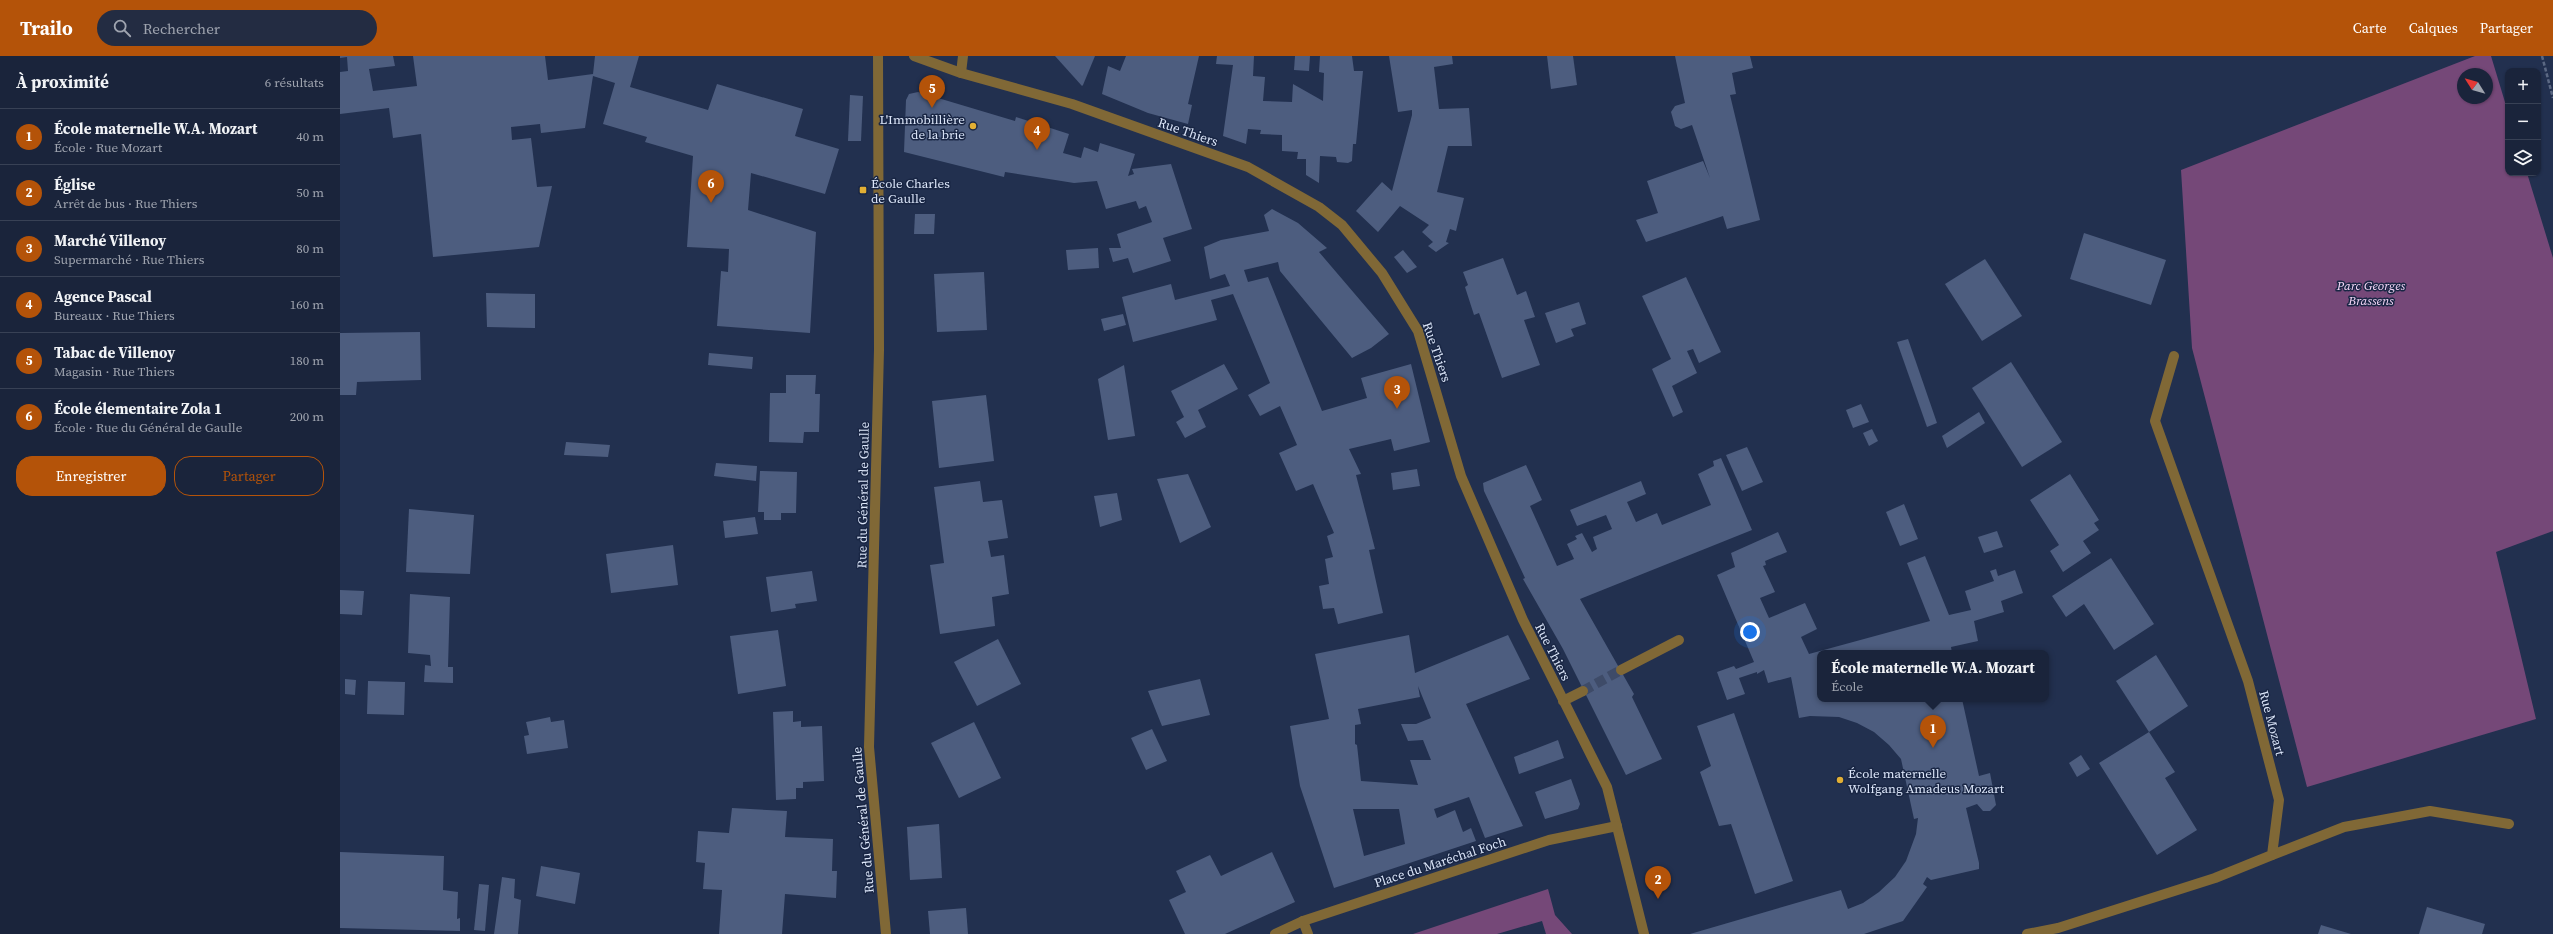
<!DOCTYPE html>
<html lang="fr">
<meta charset="utf-8">
<style>
body{margin:0;font-family:"Source Serif 4",serif;background:#232c42;color:#f1f3f6}
.controls{position:absolute;right:12px;top:12px;display:grid;overflow:hidden;border-radius:8px;box-shadow:0 1px 3px #0004}
.controls button{width:36px;height:36px;display:grid;place-items:center;padding:0;border:0;border-bottom:1px solid #384155;background:#1a243b;color:#f1f3f6;font:20px sans-serif}
.compass{position:absolute;left:2117px;top:12px;width:36px;height:36px;border-radius:50%;background:#1a243b;box-shadow:0 1px 3px #0004;rotate:307deg}
.you{position:absolute;left:1410px;top:576px;width:14px;height:14px;margin:-10px;border:3px solid #fff;border-radius:50%;background:#1a73e8;box-shadow:0 0 0 6px #1a73e833}
.badge{display:grid;place-items:center;width:26px;height:26px;border-radius:50%;background:#b45309;color:#fff;font-size:13px;font-weight:700}
.pin{position:absolute;translate:-50% -33px;filter:drop-shadow(0 1px 2px #0008)}
.pin::after{content:'';position:absolute;top:21px;width:14px;height:12px;background:inherit;clip-path:polygon(0 0,100% 0,50% 100%)}
.popup{position:absolute;left:1477px;top:594px;width:232px;height:52px;box-sizing:border-box;display:grid;place-content:center;border-radius:8px;background:#1a243b;filter:drop-shadow(0 1px 3px #0005);font-size:13px;white-space:nowrap;color:#9fa4af}
.popup b{font-size:15px;color:#f1f3f6}
.popup::after{content:'';position:absolute;left:50%;top:100%;margin-left:-8px;border:8px solid transparent;border-top-color:#1a243b}
.list{margin:0;padding:0;list-style:none}
h2{display:flex;justify-content:space-between;align-items:center;height:52px;margin:0;padding:0 16px;font-size:17px}
h2 small{font-size:13px;font-weight:400;color:#9fa4af}
.list li{display:grid;grid-template-columns:26px 1fr auto;gap:12px;align-items:center;box-sizing:border-box;height:56px;padding:0 16px;border-top:1px solid #384155}
.list b{display:block;font-size:15px;white-space:nowrap}
.list p{margin:0;font-size:13px;white-space:nowrap;color:#9fa4af}
.list em{font-size:13px;font-style:normal;color:#9fa4af}
.actions{display:flex;gap:8px;padding:12px 16px}
.actions a{flex:1;padding:9px 0;border:1px solid #b45309;border-radius:16px;text-align:center;font-size:14px;color:#b45309}
.actions .main{background:#b45309;color:#fff}
.icon{flex:none;width:22px;height:22px;fill:none;stroke:currentColor;stroke-width:2;stroke-linecap:round;stroke-linejoin:round}
.map{position:relative;flex:none;width:2213px;height:878px;overflow:hidden}
header{display:flex;align-items:center;gap:24px;box-sizing:border-box;height:56px;padding:0 20px;background:#b45309;color:#fff}
header strong{font-size:19px}
nav{display:flex;gap:22px;margin-inline-start:auto;font-size:14px}
.search{width:280px;height:36px;background:#232c42;display:flex;align-items:center;gap:10px;box-sizing:border-box;padding:0 14px;border-radius:22px;color:#9fa4af;font-size:15px}
main{display:flex}
aside{flex:1;background:#1a243b}
.map>svg:first-child{display:block}
.green{fill:#754878;fill-rule:evenodd}
.building{fill:#4d5d7f;fill-rule:evenodd}
.lines{fill:none;stroke-linecap:round;stroke-linejoin:round}
.minor-tunnel{stroke:#3e4b68;stroke-width:10;stroke-dasharray:10 5;stroke-linecap:butt}
.path{stroke:#5b6883;stroke-width:2.5;stroke-dasharray:4 2;stroke-linecap:butt}
.minor{stroke:#806836;stroke-width:10}
.poi-dot{fill:#e2af34;stroke:#192644;stroke-width:1.5}
.labels{text-anchor:middle;dominant-baseline:central;stroke-width:3;stroke-linejoin:round;paint-order:stroke}
.poi-label{font-size:13px;fill:#dce6f9;stroke:#192644;text-anchor:start}
.street-label{font-size:13px;fill:#dce6f9;stroke:#192644}
.park-label{font-size:13px;font-style:italic;fill:#f6d7f8;stroke:#192644}
</style>
<header>
<strong>Trailo</strong>
<div class="search"><svg class="icon" aria-label="search" viewBox="0 0 24 24"><circle cx="10" cy="10" r="6"/><path d="M15 15l6 6"/></svg>Rechercher</div>
<nav><a>Carte</a><a>Calques</a><a>Partager</a></nav>
</header>
<main>
<aside>
<h2>À proximité<small>6 résultats</small></h2>
<ul class="list">
<li><span class="badge">1</span><div><b>École maternelle W.A. Mozart</b><p>École · Rue Mozart</p></div><em>40 m</em></li>
<li><span class="badge">2</span><div><b>Église</b><p>Arrêt de bus · Rue Thiers</p></div><em>50 m</em></li>
<li><span class="badge">3</span><div><b>Marché Villenoy</b><p>Supermarché · Rue Thiers</p></div><em>80 m</em></li>
<li><span class="badge">4</span><div><b>Agence Pascal</b><p>Bureaux · Rue Thiers</p></div><em>160 m</em></li>
<li><span class="badge">5</span><div><b>Tabac de Villenoy</b><p>Magasin · Rue Thiers</p></div><em>180 m</em></li>
<li><span class="badge">6</span><div><b>École élementaire Zola 1</b><p>École · Rue du Général de Gaulle</p></div><em>200 m</em></li>
</ul>
<div class="actions"><a class="main">Enregistrer</a><a>Partager</a></div>
</aside>
<div class="map">
<svg width="2213" height="878" viewBox="0 0 2213 878">
<rect width="100%" height="100%" fill="#22304f"/>
<g class="green">
<path d="M2135 0H2151L2168 56V117H2187L2213 202V475L2156 496 2196 663 1967 731 1852 292 1841 114ZM2123 18H2147V42H2123Z"/>
<polygon points="1208,833 1215,859 1232,878 1206,878 1202,865 1157,878 1073,878"/>
</g>
<g class="building">
<polygon points="0,0 53,0 55,10 29,13 33,35 77,30 73,0 205,0 208,24 253,18 255,0 299,0 290,31 368,54 377,28 463,53 455,80 499,93 485,138 411,117 408,154 476,176 470,277 377,270 381,215 388,216 389,193 347,191 353,100 305,86 307,81 263,68 275,27 253,20 245,72 201,77 200,68 171,71 172,84 191,82 197,131 212,130 199,191 93,201 81,78 53,82 49,52 0,58 0,16 8,15 7,1 0,2"/>
<polygon points="715,0 755,0 743,29 742,30"/>
<polygon points="786,0 859,0 848,48 852,49 848,68 808,57 762,38 768,10 780,15"/>
<polygon points="877,0 914,0 913,20 925,21 923,45 952,46 953,28 983,45 984,17 979,16 980,0 1012,0 1014,15 1023,15 1016,88 1013,88 1012,105 1008,107 997,106 996,101 980,100 979,127 966,119 966,103 957,103 958,96 942,95 942,79 920,78 921,74 908,73 906,88 883,80 893,9 876,8"/>
<polygon points="955,0 970,0 969,15 954,14"/>
<polygon points="1049,0 1112,0 1113,8 1094,11 1099,53 1129,52 1132,90 1108,90 1097,136 1124,142 1116,175 1110,173 1106,186 1109,187 1096,196 1088,190 1093,186 1082,176 1089,169 1060,150 1038,176 1016,155 1042,126 1052,135 1072,59 1072,54 1058,56"/>
<polygon points="1207,0 1233,0 1237,29 1211,33"/>
<polygon points="1335,0 1410,0 1413,12 1392,17 1396,38 1390,39 1420,164 1387,173 1383,160 1306,186 1296,164 1318,157 1307,125 1363,105 1370,122 1352,69 1341,73 1335,70 1331,56 1335,50 1345,47"/>
<polygon points="578,36 675,65 676,61 729,78 723,97 741,102 744,91 758,96 760,87 795,98 788,120 794,118 792,113 831,108 852,173 823,182 831,205 793,217 788,202 773,206 769,192 781,192 777,178 812,166 806,150 799,153 796,145 766,153 757,125 734,127 665,116 664,121 564,96 566,44 569,38"/>
<polygon points="510,39 523,40 521,85 508,85"/>
<polygon points="932,153 958,167 987,192 979,196 1049,278 1031,292 1012,302 940,215 938,206 904,214 908,226 928,221 982,355 1027,342 1021,322 1071,308 1090,386 1054,395 1051,383 1009,393 1021,418 1016,419 1035,493 1029,494 1043,557 998,568 994,552 983,553 979,530 989,528 985,503 993,501 987,480 994,477 973,428 956,435 939,397 957,389 940,350 920,360 908,339 930,327 893,238 871,244 877,264 793,286 782,241 831,228 835,244 890,230 885,218 870,223 864,191 881,184 929,175 924,159"/>
<polygon points="575,158 595,158 594,178 574,178"/>
<polygon points="1744,177 1826,204 1811,249 1730,223"/>
<polygon points="758,192 759,212 728,214 726,194"/>
<polygon points="1063,194 1077,211 1067,217 1054,201"/>
<polygon points="1163,202 1177,239 1186,235 1195,261 1184,264 1200,309 1162,322 1139,257 1134,259 1125,231 1128,229 1123,216"/>
<polygon points="1645,203 1682,260 1642,285 1605,228"/>
<polygon points="644,216 647,274 597,276 594,218"/>
<polygon points="1346,221 1381,296 1359,307 1353,293 1347,295 1357,317 1332,330 1343,356 1333,361 1312,313 1331,303 1302,240"/>
<polygon points="146,237 195,238 195,272 147,271"/>
<polygon points="1239,246 1246,268 1231,273 1234,280 1216,287 1205,257"/>
<polygon points="783,258 786,269 764,275 761,263"/>
<polygon points="80,276 81,324 17,326 16,339 0,339 0,277"/>
<polygon points="1568,283 1597,367 1587,371 1557,286"/>
<polygon points="369,297 413,301 412,313 368,309"/>
<polygon points="1671,306 1722,386 1682,411 1632,332"/>
<polygon points="884,308 898,333 858,354 866,371 845,382 836,366 844,361 831,335"/>
<polygon points="784,309 795,380 768,384 758,323"/>
<polygon points="446,319 476,319 475,338 480,338 479,376 464,376 463,387 429,386 430,337 446,337"/>
<polygon points="646,339 654,405 599,412 592,345"/>
<polygon points="1521,348 1529,366 1513,372 1506,354"/>
<polygon points="1639,356 1645,367 1607,392 1602,380"/>
<polygon points="1532,373 1538,385 1529,390 1523,377"/>
<polygon points="226,386 270,389 268,401 224,399"/>
<polygon points="1407,391 1423,426 1402,435 1386,399"/>
<polygon points="1381,402 1412,474 1240,543 1294,638 1292,641 1322,703 1286,719 1223,593 1183,523 1185,522 1144,435 1143,427 1186,409 1202,444 1190,450 1217,510 1234,503 1227,488 1237,483 1235,480 1242,477 1252,496 1257,493 1253,481 1272,473 1266,459 1237,470 1230,454 1301,425 1306,438 1287,446 1296,466 1317,457 1322,469 1371,449 1358,418 1374,410 1373,405"/>
<polygon points="376,407 417,410 416,425 374,420"/>
<polygon points="1077,413 1080,430 1053,434 1051,417"/>
<polygon points="420,415 457,416 456,457 441,457 441,464 424,464 424,456 418,456"/>
<polygon points="848,418 871,471 840,487 817,423"/>
<polygon points="1730,418 1759,464 1754,467 1759,474 1743,485 1751,497 1723,516 1710,495 1719,489 1690,444"/>
<polygon points="640,425 643,446 662,444 668,482 648,485 651,501 664,499 669,538 652,541 655,570 600,578 590,509 604,507 594,431"/>
<polygon points="777,437 782,464 760,471 754,440"/>
<polygon points="1564,448 1578,483 1560,490 1546,456"/>
<polygon points="69,453 134,459 130,518 66,516"/>
<polygon points="415,461 418,478 385,482 383,465"/>
<polygon points="1657,475 1663,491 1644,497 1638,481"/>
<polygon points="1438,476 1447,496 1425,505 1426,509 1423,510 1435,536 1420,542 1429,562 1465,547 1477,573 1461,581 1469,598 1590,565 1567,507 1585,500 1609,559 1631,554 1625,535 1654,525 1650,515 1656,513 1658,520 1675,514 1683,537 1661,545 1664,556 1634,565 1638,585 1611,591 1612,597 1480,597 1480,643 1622,643 1639,720 1650,717 1656,749 1650,755 1643,755 1637,748 1626,752 1639,807 1639,813 1591,824 1587,821 1583,828 1587,831 1563,865 1524,878 1350,878 1501,834 1508,853 1523,847 1539,836 1555,821 1566,805 1576,778 1578,762 1574,763 1561,703 1549,689 1534,676 1517,667 1499,661 1470,660 1459,662 1451,621 1428,627 1424,614 1417,618 1417,616 1399,622 1405,638 1387,644 1377,616 1394,610 1396,613 1414,606 1377,519 1395,511 1391,497"/>
<polygon points="333,489 338,529 271,537 266,498"/>
<polygon points="1771,502 1814,568 1774,594 1744,548 1726,561 1712,540"/>
<polygon points="472,515 477,545 455,548 456,552 431,556 426,521"/>
<polygon points="0,534 24,535 22,559 0,558"/>
<polygon points="70,538 110,541 108,611 113,611 113,627 84,626 85,609 91,610 90,599 68,597"/>
<polygon points="438,574 446,630 398,638 390,580"/>
<path d="M1069 579 1075 617 1168 579 1190 623 1126 648 1183 770 1145 782 1129 741 1094 753 1097 762 1115 754 1123 776 1131 772 1136 785 994 832 960 730 950 670 989 663 975 598ZM1078 630 1091 662 1076 668H1061L1068 685 1083 684 1091 704H1070L1078 729 1021 725 1017 689 1015 688V669L1021 668 1018 653 1080 641ZM1013 753H1059L1065 788 1024 800Z"/>
<polygon points="658,583 681,628 637,650 614,606"/>
<polygon points="1816,599 1848,650 1809,676 1776,625"/>
<polygon points="5,623 16,624 15,639 5,638"/>
<polygon points="860,623 870,659 822,670 808,635"/>
<polygon points="28,625 65,626 64,659 27,658"/>
<polygon points="453,655 453,666 461,665 461,671 482,670 484,725 463,726 463,732 456,732 456,743 436,744 433,656"/>
<polygon points="1394,657 1453,825 1415,838 1391,768 1379,770 1360,716 1371,710 1357,670"/>
<polygon points="210,661 211,666 224,664 228,692 187,698 184,680 189,679 186,666"/>
<polygon points="634,666 661,722 619,742 591,687"/>
<polygon points="812,673 827,705 806,714 791,682"/>
<polygon points="1809,676 1835,716 1825,722 1857,774 1817,799 1759,707"/>
<polygon points="1218,684 1224,702 1179,718 1174,701"/>
<polygon points="1741,699 1750,713 1737,721 1729,707"/>
<polygon points="1231,723 1240,748 1238,753 1205,763 1195,736"/>
<polygon points="392,752 447,755 445,781 493,783 492,815 497,815 496,842 445,838 442,878 379,878 382,834 363,833 365,807 356,806 358,775 389,777"/>
<polygon points="599,768 602,822 570,824 567,771"/>
<polygon points="0,796 104,800 103,834 118,836 117,863 120,862 120,875 0,872"/>
<polygon points="932,796 955,846 885,878 845,878 829,844 846,836 836,815 870,799 881,820"/>
<polygon points="201,810 240,817 235,848 196,840"/>
<polygon points="162,821 175,823 174,842 181,844 178,878 154,878"/>
<polygon points="139,828 149,829 145,875 134,874"/>
<polygon points="2087,851 2145,868 2142,878 2079,878"/>
<polygon points="626,852 628,878 590,878 588,855"/>
<polygon points="1981,869 2011,878 1978,878"/>
</g>
<g class="lines">
<polyline class="minor-tunnel" points="1243,635 1281,614"/>
<polyline class="path" points="2202,0 2213,42"/>
<g class="minor">
<polyline points="538,0 539,294 529,691 546,878"/>
<polyline points="574,0 621,17 732,48 908,111 979,151 1002,169 1042,217 1078,275 1121,420 1183,564 1267,731 1304,878"/>
<polyline points="621,17 623,0"/>
<polyline points="1281,614 1339,584"/>
<polyline points="1223,645 1243,635"/>
<polyline points="1932,799 2004,771 2090,755 2169,768"/>
<polyline points="963,865 968,878"/>
<polyline points="935,878 963,865 1209,784 1277,770"/>
<polyline points="1687,878 1718,872 1875,822 1932,799 1939,744 1908,625 1815,365 1834,300"/>
</g>
</g>
<g class="poi-dot">
<circle cx="633" cy="70" r="4"/>
<rect x="519" y="130" width="8" height="8" rx="2"/>
<circle cx="1500" cy="724" r="4"/>
</g>
<g class="labels">
<g class="poi-label">
<text x="625" y="63" text-anchor="end">L'Immobillière<tspan x="625" dy="15">de la brie</tspan></text>
<text x="531" y="127">École Charles<tspan x="531" dy="15">de Gaulle</tspan></text>
<text x="1508" y="717">École maternelle<tspan x="1508" dy="15">Wolfgang Amadeus Mozart</tspan></text>
</g>
<g class="street-label">
<text transform="translate(848 76) rotate(19)">Rue Thiers</text>
<text transform="translate(1097 296) rotate(71)">Rue Thiers</text>
<text transform="translate(523 439) rotate(-89)">Rue du Général de Gaulle</text>
<text transform="translate(1213 596) rotate(63)">Rue Thiers</text>
<text transform="translate(1932 667) rotate(75)">Rue Mozart</text>
<text transform="translate(523 764) rotate(-95)">Rue du Général de Gaulle</text>
<text transform="translate(1100 806) rotate(-18)">Place du Maréchal Foch</text>
</g>
<g class="park-label">
<text x="2031" y="229">Parc Georges<tspan x="2031" dy="15">Brassens</tspan></text>
</g>
</g>
</svg>
<div class="controls">
<button>+</button>
<button>−</button>
<button><svg class="icon" aria-label="layers" viewBox="0 0 24 24"><path d="M12 4l9 5-9 5-9-5zM3 14l9 5 9-5"/></svg></button>
</div>
<svg class="compass" viewBox="-18 -18 36 36"><path d="M0-13l5 13h-10z" fill="#e53935"/><path d="M0 13l5-13h-10z" fill="#9fa4af"/></svg>
<div class="you"></div>
<div class="pin badge" style="left:1593px;top:692px">1</div>
<div class="popup"><b>École maternelle W.A. Mozart</b>École</div>
<div class="pin badge" style="left:1318px;top:843px">2</div>
<div class="pin badge" style="left:1057px;top:353px">3</div>
<div class="pin badge" style="left:697px;top:94px">4</div>
<div class="pin badge" style="left:592px;top:52px">5</div>
<div class="pin badge" style="left:371px;top:147px">6</div>
</div>
</main>
